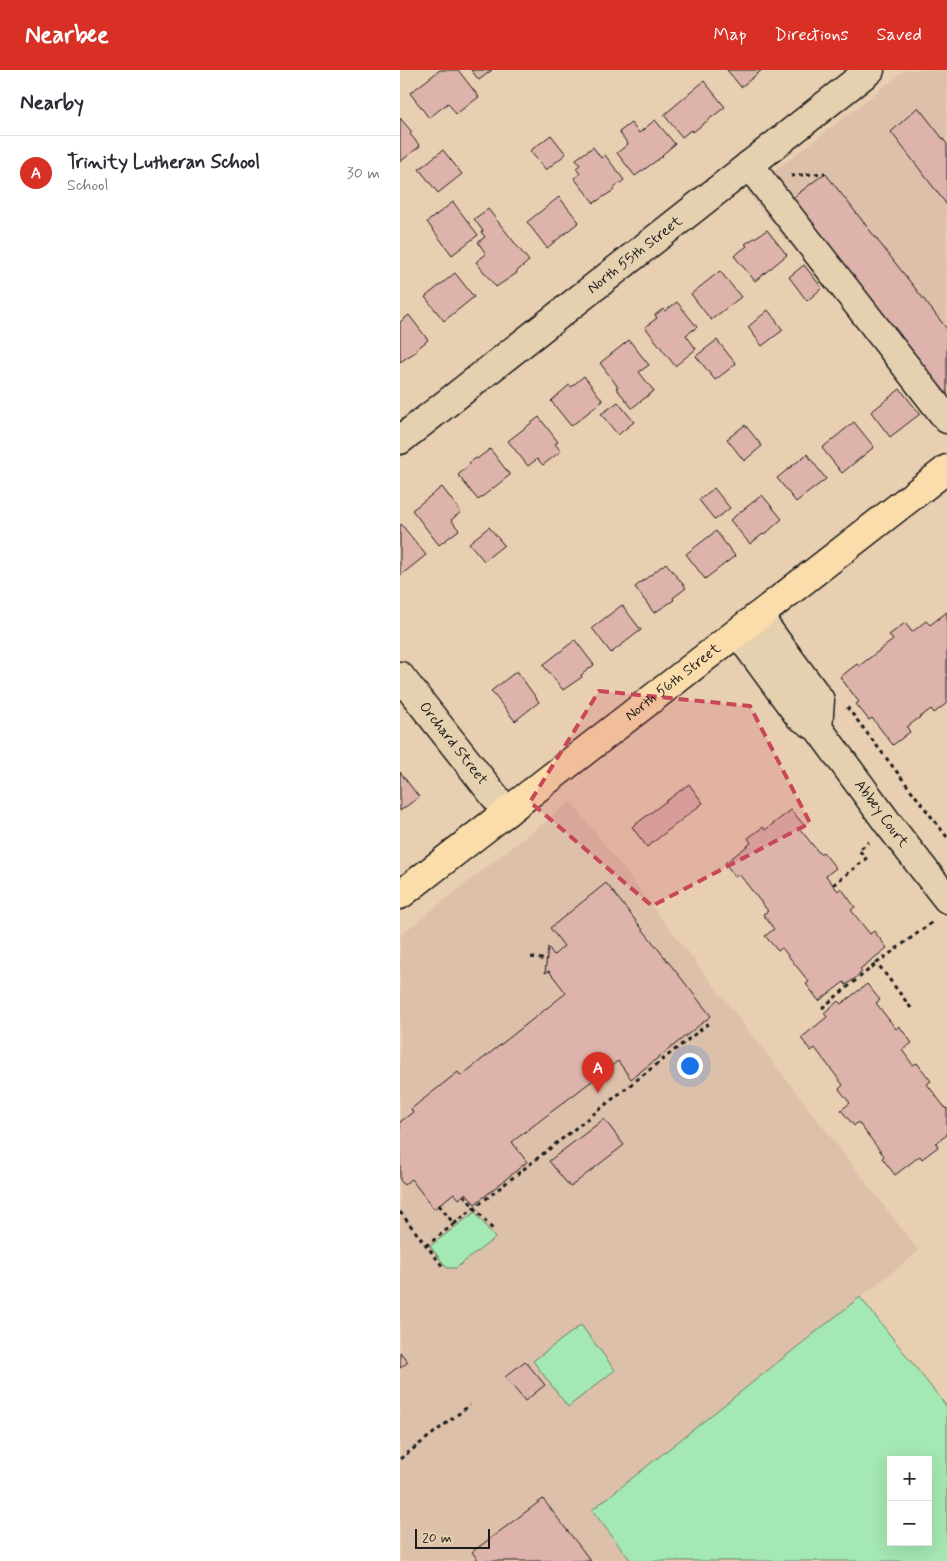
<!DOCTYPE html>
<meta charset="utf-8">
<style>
body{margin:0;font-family:Mynerve,sans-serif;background:#f7f7f7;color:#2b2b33}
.controls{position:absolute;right:15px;bottom:15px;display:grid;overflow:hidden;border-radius:0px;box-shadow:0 5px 20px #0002}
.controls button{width:45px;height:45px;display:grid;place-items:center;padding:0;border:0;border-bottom:1px solid #e1e1e2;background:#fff;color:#2b2b33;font:25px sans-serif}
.scale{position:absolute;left:15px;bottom:12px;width:75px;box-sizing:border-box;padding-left:5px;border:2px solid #1c1c1c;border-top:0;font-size:14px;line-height:18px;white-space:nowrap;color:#1c1c1c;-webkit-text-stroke:4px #e5d1af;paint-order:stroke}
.you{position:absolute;left:289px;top:995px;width:18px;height:18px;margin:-12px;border:4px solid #fff;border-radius:50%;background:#1a73e8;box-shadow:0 0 0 8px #1a73e833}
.badge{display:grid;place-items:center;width:32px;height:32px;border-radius:50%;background:#d93025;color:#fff;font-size:16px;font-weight:700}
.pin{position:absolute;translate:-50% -41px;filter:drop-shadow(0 1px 2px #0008)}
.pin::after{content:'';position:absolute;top:26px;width:18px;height:15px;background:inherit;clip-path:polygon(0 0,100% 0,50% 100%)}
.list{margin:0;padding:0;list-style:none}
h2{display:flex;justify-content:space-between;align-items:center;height:65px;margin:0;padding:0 20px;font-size:21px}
h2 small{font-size:16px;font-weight:400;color:#7c7c81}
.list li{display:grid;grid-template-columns:32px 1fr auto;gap:15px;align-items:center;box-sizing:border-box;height:75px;padding:0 20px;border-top:1px solid #e1e1e2}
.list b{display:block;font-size:19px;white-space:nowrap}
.list p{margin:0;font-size:16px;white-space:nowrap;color:#7c7c81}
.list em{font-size:16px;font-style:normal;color:#7c7c81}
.map{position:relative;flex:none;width:547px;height:1491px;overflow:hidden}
header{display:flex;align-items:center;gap:30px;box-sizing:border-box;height:70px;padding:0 25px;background:#d93025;color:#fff}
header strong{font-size:24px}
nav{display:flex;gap:28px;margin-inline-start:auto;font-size:18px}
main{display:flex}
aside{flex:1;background:#fff}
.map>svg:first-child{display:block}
.built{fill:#ddc0aa}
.green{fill:#a4e8b3;stroke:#608268;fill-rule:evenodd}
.building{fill:#ddb3ab;stroke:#1c1c1c}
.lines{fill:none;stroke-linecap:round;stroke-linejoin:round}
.minor-casing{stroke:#1c1c1c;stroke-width:31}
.major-casing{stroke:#1c1c1c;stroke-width:31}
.path{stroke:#1c1c1c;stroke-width:3;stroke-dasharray:4 4;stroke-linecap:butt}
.minor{stroke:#e5d1af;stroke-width:28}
.major{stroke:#fbddab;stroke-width:28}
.marked{fill:#c84758;fill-opacity:0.2;stroke:#c84758;stroke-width:4;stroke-dasharray:10 6;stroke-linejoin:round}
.labels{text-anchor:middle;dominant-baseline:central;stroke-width:4;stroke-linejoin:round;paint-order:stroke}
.street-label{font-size:15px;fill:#1c1c1c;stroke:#e5d1af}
</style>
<header>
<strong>Nearbee</strong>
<nav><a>Map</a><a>Directions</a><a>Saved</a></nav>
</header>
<main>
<aside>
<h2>Nearby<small></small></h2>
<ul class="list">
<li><span class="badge">A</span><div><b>Trinity Lutheran School</b><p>School</p></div><em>30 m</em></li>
</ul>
</aside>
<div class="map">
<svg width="547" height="1491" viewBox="0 0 547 1491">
<rect width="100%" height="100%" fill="#e9cfb2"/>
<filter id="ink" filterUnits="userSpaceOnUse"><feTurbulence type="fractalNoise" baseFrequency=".02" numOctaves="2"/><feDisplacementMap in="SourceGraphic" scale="10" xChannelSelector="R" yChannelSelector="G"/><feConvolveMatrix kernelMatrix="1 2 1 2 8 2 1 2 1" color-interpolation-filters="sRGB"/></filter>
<g filter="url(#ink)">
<g class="built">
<polygon points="505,0 547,0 546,366 347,122"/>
<polygon points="171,731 519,1181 192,1440 231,1491 0,1491 0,865"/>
</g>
<g class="green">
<polygon points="75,1142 95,1168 56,1198 47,1198 30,1176"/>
<path d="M460 1227 547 1337V1491H231L192 1440ZM491 1390H528V1472H491Z"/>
<polygon points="181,1255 215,1300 168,1337 133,1291"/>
</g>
<g class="building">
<polygon points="40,0 58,0 79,27 56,44 48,33 29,48 10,23"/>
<polygon points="71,0 92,0 79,10"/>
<polygon points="327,0 362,0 341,17"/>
<polygon points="304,11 325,37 293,62 291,60 282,67 264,45"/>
<polygon points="518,37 547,74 547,135 491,62"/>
<polygon points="0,48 12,62 10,64 20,76 0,92"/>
<polygon points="255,50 275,74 262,85 263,86 235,106 217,83 228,74 219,62 231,53 239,63"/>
<polygon points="151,65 166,84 146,100 130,81"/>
<polygon points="193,77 201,88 205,85 224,110 213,119 214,120 194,133 174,108 180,104 176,98 180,95 176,89"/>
<polygon points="43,80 62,104 38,123 19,99"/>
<polygon points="425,103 547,259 547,334 386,133"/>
<polygon points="159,127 179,152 147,178 127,152"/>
<polygon points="53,132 78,165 52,185 27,152"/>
<polygon points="88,139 129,191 116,202 117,203 96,217 76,192 86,184 78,172 85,167 81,162 83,161 74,149"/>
<polygon points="367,160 387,185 355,211 334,186 347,176 345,174"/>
<polygon points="404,195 422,218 407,231 389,207"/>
<polygon points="320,201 341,227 311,250 291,224"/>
<polygon points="55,203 74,227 44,251 25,227"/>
<polygon points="277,232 297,257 286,265 296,279 275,296 245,257 257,248 255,245 263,239 265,241"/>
<polygon points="368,240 383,260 362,276 348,257"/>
<polygon points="9,245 28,270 16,280 17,281 0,292 0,252"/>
<polygon points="229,270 249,295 239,302 254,321 232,338 216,318 218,317 200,293"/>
<polygon points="317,270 336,294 315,310 296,286"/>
<polygon points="184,306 203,331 171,356 151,331 169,315 171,317"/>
<polygon points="500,319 520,344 490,367 471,342"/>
<polygon points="218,332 234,352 218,365 201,344"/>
<polygon points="139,347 158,372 155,374 161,381 143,395 137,389 128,396 108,371"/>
<polygon points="454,352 474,377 442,403 422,378"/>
<polygon points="345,355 362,376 344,391 327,369"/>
<polygon points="90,379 110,405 78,430 58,405 70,394 69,393 76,388 77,389"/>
<polygon points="407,384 426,409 396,432 377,408"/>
<polygon points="42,417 61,442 51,450 59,460 39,475 12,440"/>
<polygon points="314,418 330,438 315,450 299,430"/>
<polygon points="362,425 382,449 364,465 363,464 350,474 330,450"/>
<polygon points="1,454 26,485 1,505 0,503 0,455"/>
<polygon points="89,457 104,475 84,491 69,473"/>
<polygon points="316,461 335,486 305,509 286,484"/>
<polygon points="266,493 286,518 273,528 274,530 254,543 235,517"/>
<polygon points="222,535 241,560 211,583 192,558"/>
<polygon points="547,542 547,633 534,643 531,639 507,657 510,662 493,675 472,648 469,650 456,634 459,632 440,607 457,594 459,596 493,570 489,565 505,553 512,562 526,551 530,555"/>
<polygon points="175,570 194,595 181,605 182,607 163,620 143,595"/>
<polygon points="117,601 139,632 115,651 91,621"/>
<polygon points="0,702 19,727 0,741"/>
<polygon points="289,714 303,733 247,777 232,757"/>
<polygon points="391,740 404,755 400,759 420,784 423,782 436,798 426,806 438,821 441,818 455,837 451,840 470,864 474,861 487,878 460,899 462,902 454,909 446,915 444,912 419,931 406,914 409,912 382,878 378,881 365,866 374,859 363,844 368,841 339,804 335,807 325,793 351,773 348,768 363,757 365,760"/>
<polygon points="206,813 311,946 231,1009 218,991 112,1072 127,1092 75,1134 66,1123 59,1129 54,1123 34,1139 11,1109 4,1115 0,1110 0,1052 13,1042 11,1039 58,1002 61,1006 166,923 149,901 145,903 148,877 154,885 164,876 150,858"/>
<polygon points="467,914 480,930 476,933 496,959 499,956 512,973 502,980 513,995 517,993 531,1011 527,1014 546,1039 547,1038 547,1065 536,1073 538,1077 522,1089 520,1086 495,1105 482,1088 484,1086 458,1052 454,1056 441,1040 450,1033 439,1019 443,1015 415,978 411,981 401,968 427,947 424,943 438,931 441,934"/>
<polygon points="204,1049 224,1075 170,1117 149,1091"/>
<polygon points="0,1282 8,1292 0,1298"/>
<polygon points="125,1291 145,1315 125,1331 105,1307"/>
<polygon points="143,1429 191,1491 79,1491 72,1482"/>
</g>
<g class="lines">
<g class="minor-casing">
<g id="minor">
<polyline points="349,95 547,349"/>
<path id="s1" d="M0 370 470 0"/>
<polyline points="358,546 420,630 418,658"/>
<path id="s2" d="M338 563 399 646 418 658 490 756 547 829"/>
<path id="s3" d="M0 606 107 742"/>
</g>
</g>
<g class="major-casing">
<g id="major">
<path id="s4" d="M0 825 547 399"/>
</g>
</g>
<g class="path">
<polyline points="391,106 425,103"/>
<polyline points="447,637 547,767"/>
<polyline points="433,815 466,789 459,780 469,772"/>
<polyline points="131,887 147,890"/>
<polyline points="422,938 477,893"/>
<polyline points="511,938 477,893 534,851"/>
<polyline points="64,1125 94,1161"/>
<polyline points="0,1142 44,1198"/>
<polyline points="54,1154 309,953"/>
<polyline points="26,1176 54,1154 39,1135"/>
<polyline points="0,1389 70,1335"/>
</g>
<use href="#minor" class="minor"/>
<use href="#major" class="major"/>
</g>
</g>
<path class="marked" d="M199 621 350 636 410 753 252 836 130 732Z"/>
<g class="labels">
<g class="street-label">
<text stroke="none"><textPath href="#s1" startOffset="299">North 55th Street</textPath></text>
<text stroke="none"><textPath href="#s4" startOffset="346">North 56th Street</textPath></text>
<text stroke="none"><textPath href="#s3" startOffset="86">Orchard Street</textPath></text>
<text stroke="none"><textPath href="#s2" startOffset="232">Abbey Court</textPath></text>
</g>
</g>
</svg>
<div class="controls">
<button>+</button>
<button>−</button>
</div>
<div class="scale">20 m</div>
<div class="you"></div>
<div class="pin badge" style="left:198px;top:1023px">A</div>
</div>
</main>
